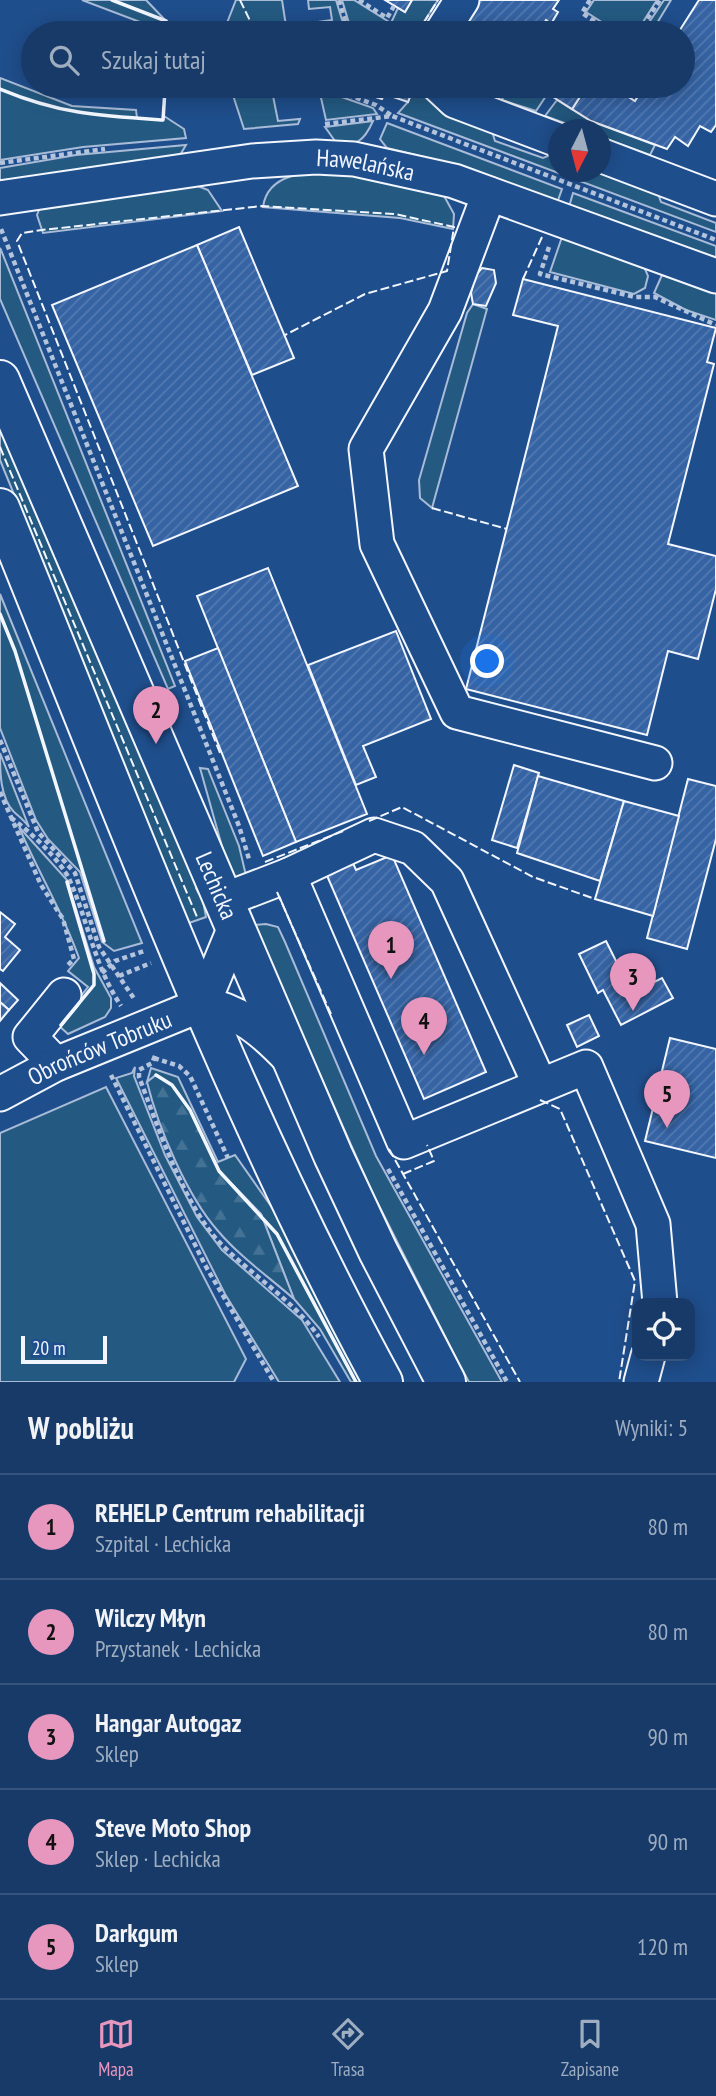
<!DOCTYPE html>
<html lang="pl">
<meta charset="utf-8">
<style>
body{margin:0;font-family:"PT Sans Narrow",sans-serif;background:#244571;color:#f1f3f6}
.controls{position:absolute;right:21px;bottom:21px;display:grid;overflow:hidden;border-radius:14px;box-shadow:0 4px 18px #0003}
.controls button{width:63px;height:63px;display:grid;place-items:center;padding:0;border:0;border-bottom:2px solid #36547d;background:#173a69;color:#f1f3f6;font:35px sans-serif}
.compass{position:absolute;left:548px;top:119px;width:63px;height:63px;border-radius:50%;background:#173a69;box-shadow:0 4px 18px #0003;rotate:186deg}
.scale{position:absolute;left:21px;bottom:18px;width:86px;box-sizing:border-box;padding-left:7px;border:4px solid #f2f6ff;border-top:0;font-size:19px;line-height:24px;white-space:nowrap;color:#f2f6ff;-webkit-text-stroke:5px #1f4e8c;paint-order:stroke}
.you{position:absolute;left:488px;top:662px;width:24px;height:24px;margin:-18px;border:5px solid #fff;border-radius:50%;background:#1a73e8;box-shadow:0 0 0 10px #1a73e833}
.badge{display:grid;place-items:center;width:46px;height:46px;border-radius:50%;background:#e797bd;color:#111;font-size:23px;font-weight:700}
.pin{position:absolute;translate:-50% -58px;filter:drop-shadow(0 2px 4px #0008)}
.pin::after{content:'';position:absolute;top:37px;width:24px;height:21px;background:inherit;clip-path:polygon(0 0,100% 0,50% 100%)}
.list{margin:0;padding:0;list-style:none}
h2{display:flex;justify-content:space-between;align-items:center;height:91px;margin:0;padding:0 28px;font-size:30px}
h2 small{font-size:23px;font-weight:400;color:#9eadc0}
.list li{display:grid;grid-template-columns:46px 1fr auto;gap:21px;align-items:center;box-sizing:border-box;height:105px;padding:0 28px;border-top:2px solid #36547d}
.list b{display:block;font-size:26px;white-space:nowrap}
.list p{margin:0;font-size:23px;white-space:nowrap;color:#9eadc0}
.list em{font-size:23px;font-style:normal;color:#9eadc0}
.icon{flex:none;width:38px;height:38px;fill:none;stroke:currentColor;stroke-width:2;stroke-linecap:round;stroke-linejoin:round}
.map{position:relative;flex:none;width:716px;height:1382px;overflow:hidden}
.search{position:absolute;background:#173a69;box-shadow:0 4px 18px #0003;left:21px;right:21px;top:21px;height:77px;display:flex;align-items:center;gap:18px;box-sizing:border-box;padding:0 24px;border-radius:38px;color:#9eadc0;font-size:26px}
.sheet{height:616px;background:#173a69}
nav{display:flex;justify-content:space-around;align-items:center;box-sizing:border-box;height:98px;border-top:2px solid #36547d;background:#173a69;font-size:19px;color:#9eadc0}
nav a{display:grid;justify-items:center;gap:4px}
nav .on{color:#e797bd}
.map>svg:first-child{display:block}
.green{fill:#245a82;stroke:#a8bbd7;stroke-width:2}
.forest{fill:url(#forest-firs);stroke:#a8bbd7;stroke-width:2}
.building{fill:url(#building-hatch);stroke:#f2f6ff;stroke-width:2}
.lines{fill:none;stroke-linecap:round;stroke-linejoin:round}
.minor-casing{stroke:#f2f6ff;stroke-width:37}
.major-casing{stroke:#f2f6ff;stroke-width:42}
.path{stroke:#b3c4dc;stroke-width:4.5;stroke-dasharray:5 3.5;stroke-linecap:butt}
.minor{stroke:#1f4e8c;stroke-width:33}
.major{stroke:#1f4e8c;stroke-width:38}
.fence{stroke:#f2f6ff;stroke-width:2;stroke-dasharray:9 3.5;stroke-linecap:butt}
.wall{stroke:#f2f6ff;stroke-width:3.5}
.labels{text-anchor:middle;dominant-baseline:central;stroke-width:5;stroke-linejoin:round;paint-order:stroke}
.street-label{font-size:24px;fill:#f2f6ff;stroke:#1f4e8c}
</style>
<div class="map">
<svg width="716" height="1382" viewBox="0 0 716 1382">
<defs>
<pattern id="forest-firs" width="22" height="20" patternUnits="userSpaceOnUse" patternTransform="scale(1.75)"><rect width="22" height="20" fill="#245a82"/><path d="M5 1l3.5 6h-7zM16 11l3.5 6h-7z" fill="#447295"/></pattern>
<pattern id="building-hatch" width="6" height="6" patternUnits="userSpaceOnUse" patternTransform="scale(1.75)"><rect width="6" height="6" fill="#3563a3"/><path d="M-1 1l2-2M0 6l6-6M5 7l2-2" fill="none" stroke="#537ab1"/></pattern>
</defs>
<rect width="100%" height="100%" fill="#1f4e8c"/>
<g class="green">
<polygon points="82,0 146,0 166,21 161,30"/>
<polygon points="236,0 282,0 286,26 273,27 273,33 223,33"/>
<polygon points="308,0 336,0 346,33 334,33 333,27 311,29 310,23 332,20 330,7 309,9"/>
<polygon points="342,0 354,0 391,23 398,8 405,12 412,0 438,0 417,33 352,33"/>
<polygon points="594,0 657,0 636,33 619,33 586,12"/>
<polygon points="664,0 671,0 651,33 642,33"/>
<polygon points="0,78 72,106 136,110 137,118 163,120 164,116 184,129 186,138 83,147 0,160"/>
<polygon points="230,86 271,86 278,121 300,119 298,124 244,129"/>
<polygon points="366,86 387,86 382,99 364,93"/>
<polygon points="414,86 421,86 441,110 491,128 495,141 543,158 558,152 558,172 600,172 656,188 661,202 716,223 716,232 398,113 408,102"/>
<polygon points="507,86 536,86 548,93 536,111 502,100"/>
<polygon points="319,89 373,108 377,114 326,120"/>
<polygon points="557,100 591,121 655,145 650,155 601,137 600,130 581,129 545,116"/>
<path d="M373 121C364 141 357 147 335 141L325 127Z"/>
<polygon points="387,123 562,189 557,203 436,160 387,148 380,139"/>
<polygon points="186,145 180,155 0,181 0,168 76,155"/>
<path d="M344 171 443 194 454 214 453 229 400 218 263 207C268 169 316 172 344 171Z"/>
<polygon points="190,183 208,190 222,211 43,233 37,215 41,205"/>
<polygon points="573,193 716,246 716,260 569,207"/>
<polygon points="562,237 643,264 648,276 645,288 634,294 550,272"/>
<polygon points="0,248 1,250 175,686 168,689 0,299"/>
<polygon points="662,275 716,293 716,320 686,310 654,293"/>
<polygon points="473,304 487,309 432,508 420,498 419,480 467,313"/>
<polygon points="0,425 199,886 196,888 198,892 201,890 206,917 189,923 186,917 0,460"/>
<polygon points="0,594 142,943 114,951 102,942 80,872 48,839 36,820 0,728"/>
<path d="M0 753 29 827C24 820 20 817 14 812 0 798 0 771 0 753Z"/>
<polygon points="200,768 208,769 239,846 248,884 232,882"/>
<path d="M19 827 67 880 94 967 111 998V1008L105 1017 68 1034 58 1025 88 987 68 971 79 958C63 912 38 872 19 827Z"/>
<polygon points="266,924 278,927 285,942 376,1156 502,1382 469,1382 456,1358 370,1188 254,925"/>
<polygon points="135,1067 134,1076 165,1155 197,1217 222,1250 302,1320 340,1382 279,1382 225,1294 116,1078 132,1073"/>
<polygon points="151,1068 178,1077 218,1162 235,1155 278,1216 364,1382 351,1382 320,1329 294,1299 261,1214 219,1171 156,1075 147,1082"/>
<polygon points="106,1087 246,1359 234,1382 0,1382 0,1133"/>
</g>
<path class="forest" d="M156 1075 172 1085 190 1110 219 1171 261 1214 294 1299C269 1277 240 1257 218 1231 187 1196 158 1127 147 1082Z"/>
<g class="building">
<polygon points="385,0 412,0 405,12"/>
<polygon points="476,0 559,0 553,9 558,12 551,24 546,20 538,33 455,33"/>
<polygon points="699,0 716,0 716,125 711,132 700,126 688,146 675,137 667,149 591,121 572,109 587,86 611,86 635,101 644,86 683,86 683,33 678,33"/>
<polygon points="387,86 414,86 408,102 384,94"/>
<polygon points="536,86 587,86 572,109"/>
<polygon points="239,227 294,358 252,375 197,245"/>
<polygon points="197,245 298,486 153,546 52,305"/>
<polygon points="482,268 494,270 496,283 486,306 473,304 471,293 475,276"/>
<polygon points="523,279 716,328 707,362 714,364 668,544 716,556 716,589 698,659 668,651 647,735 466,689 558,326 513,315"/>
<polygon points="268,568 367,814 296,842 197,596"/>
<polygon points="396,631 431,719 363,746 376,777 356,785 308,665"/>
<polygon points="218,648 296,842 263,856 185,661"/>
<polygon points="514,765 539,773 517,848 492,840"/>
<polygon points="538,776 624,801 600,881 517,853"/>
<polygon points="688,779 716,786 716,839 687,949 647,938"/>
<polygon points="624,801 679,816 653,916 595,899"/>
<polygon points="348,852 356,870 392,855 486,1072 424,1099 325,871"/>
<polygon points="0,912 15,924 5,937 20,950 3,971 0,969"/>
<polygon points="606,941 632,993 662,978 673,998 621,1025 603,990 598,993 579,954"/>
<polygon points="0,983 18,1000 9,1010 0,1002"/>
<polygon points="0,1002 9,1010 0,1021"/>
<polygon points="589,1015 599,1036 577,1047 567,1025"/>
<polygon points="670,1038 716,1049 716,1158 645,1141"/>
</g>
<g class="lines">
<g class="minor-casing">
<g id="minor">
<polyline points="441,33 462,0"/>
<polyline points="439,86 455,101 558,140"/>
<polyline points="600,155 716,199"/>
<polyline points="489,194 445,311 366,449 377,544 457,712 655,763"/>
<path id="s1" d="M0 198 252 161 316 157 354 159 454 181 716 276"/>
<polyline points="289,875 404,1142 586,1067 653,1224 660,1303"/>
<polyline points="224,900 289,875 374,835 413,848 447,881 540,1085"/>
<polyline points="203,1004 235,927"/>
<polyline points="56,1064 30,1037 64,995"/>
<path id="s2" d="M0 1094 56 1064 203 1004C240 1011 263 1031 289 1058"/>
<polyline points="641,1382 648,1356"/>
</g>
</g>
<g class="major-casing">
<g id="major">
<path id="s3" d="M0 380 333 1155 378 1251 446 1382"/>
<path d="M0 508C120 802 230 1102 383 1382"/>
</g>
</g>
<g class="path">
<polyline points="339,0 349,33"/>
<polyline points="359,0 387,18 394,6"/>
<polyline points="590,0 582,13 613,33"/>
<polyline points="593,33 599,24"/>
<polyline points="638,33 660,0"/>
<polyline points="324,86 376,105 391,115"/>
<polyline points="358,99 362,86"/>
<polyline points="325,124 392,116 716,240"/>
<polyline points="0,163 105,149"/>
<polyline points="1,229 239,826 249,859"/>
<polyline points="549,247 540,274 635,297 655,297 716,325"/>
<polyline points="0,740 38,832 75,873 99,947 135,1000"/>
<polyline points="0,792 41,885 63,919 74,959 68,965"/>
<path d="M11 818C28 829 63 863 70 881 89 924 94 965 121 1006"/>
<polyline points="102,973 115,961 144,951"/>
<polyline points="119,976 151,963"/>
<path d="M155 1056 152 1063 139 1070V1077C158 1126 184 1207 222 1245 254 1277 292 1299 319 1337"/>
<polyline points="154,1058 179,1066 190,1076 228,1158"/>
<polyline points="111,1075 205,1265 274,1382"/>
<polyline points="388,1169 507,1382"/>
</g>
<use href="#minor" class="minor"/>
<use href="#major" class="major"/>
<g class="fence">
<polyline points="240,0 256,33"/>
<polyline points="166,33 166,21"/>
<polyline points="417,33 438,0"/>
<polyline points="165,86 165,90"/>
<polyline points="344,86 358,91"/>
<polyline points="364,93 382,99 384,94"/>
<polyline points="523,279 542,237"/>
<polyline points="0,447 197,917"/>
<polyline points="432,508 507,529"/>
<polyline points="220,753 17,241 22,233 42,230 262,206 395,214 454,227 447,271 365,294 285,335"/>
<polyline points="369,821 402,807 533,877 595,899"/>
<polyline points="265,862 346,830"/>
<polyline points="277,892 331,1014"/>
<polyline points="540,1100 560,1109 635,1281 619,1382"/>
<polyline points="389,1149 520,1382"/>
<polyline points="403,1174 434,1161 427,1145"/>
</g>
<g class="wall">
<polyline points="112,0 166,21"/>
<path d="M0 89C60 114 100 116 163 120L165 90"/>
<polyline points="0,614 15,651 104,941"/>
<polyline points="61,1025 94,985 94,974 67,882"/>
<polyline points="156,1075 172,1085 190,1110 219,1171 277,1234 356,1382"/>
</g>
</g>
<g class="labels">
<g class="street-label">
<text stroke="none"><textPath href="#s1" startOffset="369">Hawelańska</textPath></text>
<text stroke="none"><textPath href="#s3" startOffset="550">Lechicka</textPath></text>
<text stroke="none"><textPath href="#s2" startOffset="110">Obrońców Tobruku</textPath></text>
</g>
</g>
</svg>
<div class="controls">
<button><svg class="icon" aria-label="locate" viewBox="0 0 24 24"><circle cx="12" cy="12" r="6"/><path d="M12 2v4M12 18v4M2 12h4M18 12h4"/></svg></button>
</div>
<svg class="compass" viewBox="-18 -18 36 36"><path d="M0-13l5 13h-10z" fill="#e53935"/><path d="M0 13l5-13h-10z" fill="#9eadc0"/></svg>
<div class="scale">20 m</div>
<div class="you"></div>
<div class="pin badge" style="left:391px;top:979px">1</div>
<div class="pin badge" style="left:156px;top:744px">2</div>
<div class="pin badge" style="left:633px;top:1011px">3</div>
<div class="pin badge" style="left:424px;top:1055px">4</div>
<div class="pin badge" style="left:667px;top:1128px">5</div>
<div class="search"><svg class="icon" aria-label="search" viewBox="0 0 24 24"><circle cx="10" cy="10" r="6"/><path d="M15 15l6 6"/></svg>Szukaj tutaj</div>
</div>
<section class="sheet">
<h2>W pobliżu<small>Wyniki: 5</small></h2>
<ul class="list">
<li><span class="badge">1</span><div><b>REHELP Centrum rehabilitacji</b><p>Szpital · Lechicka</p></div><em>80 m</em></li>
<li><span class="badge">2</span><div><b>Wilczy Młyn</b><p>Przystanek · Lechicka</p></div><em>80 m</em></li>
<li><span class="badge">3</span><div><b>Hangar Autogaz</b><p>Sklep</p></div><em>90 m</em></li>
<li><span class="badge">4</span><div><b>Steve Moto Shop</b><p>Sklep · Lechicka</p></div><em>90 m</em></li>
<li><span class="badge">5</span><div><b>Darkgum</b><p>Sklep</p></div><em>120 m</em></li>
</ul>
</section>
<nav>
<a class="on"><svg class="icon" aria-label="map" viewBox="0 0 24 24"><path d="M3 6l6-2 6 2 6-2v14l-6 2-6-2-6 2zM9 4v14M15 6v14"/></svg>Mapa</a>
<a><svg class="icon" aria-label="directions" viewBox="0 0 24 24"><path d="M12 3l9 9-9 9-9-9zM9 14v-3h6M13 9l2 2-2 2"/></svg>Trasa</a>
<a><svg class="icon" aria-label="saved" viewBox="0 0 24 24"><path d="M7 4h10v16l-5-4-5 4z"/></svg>Zapisane</a>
</nav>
